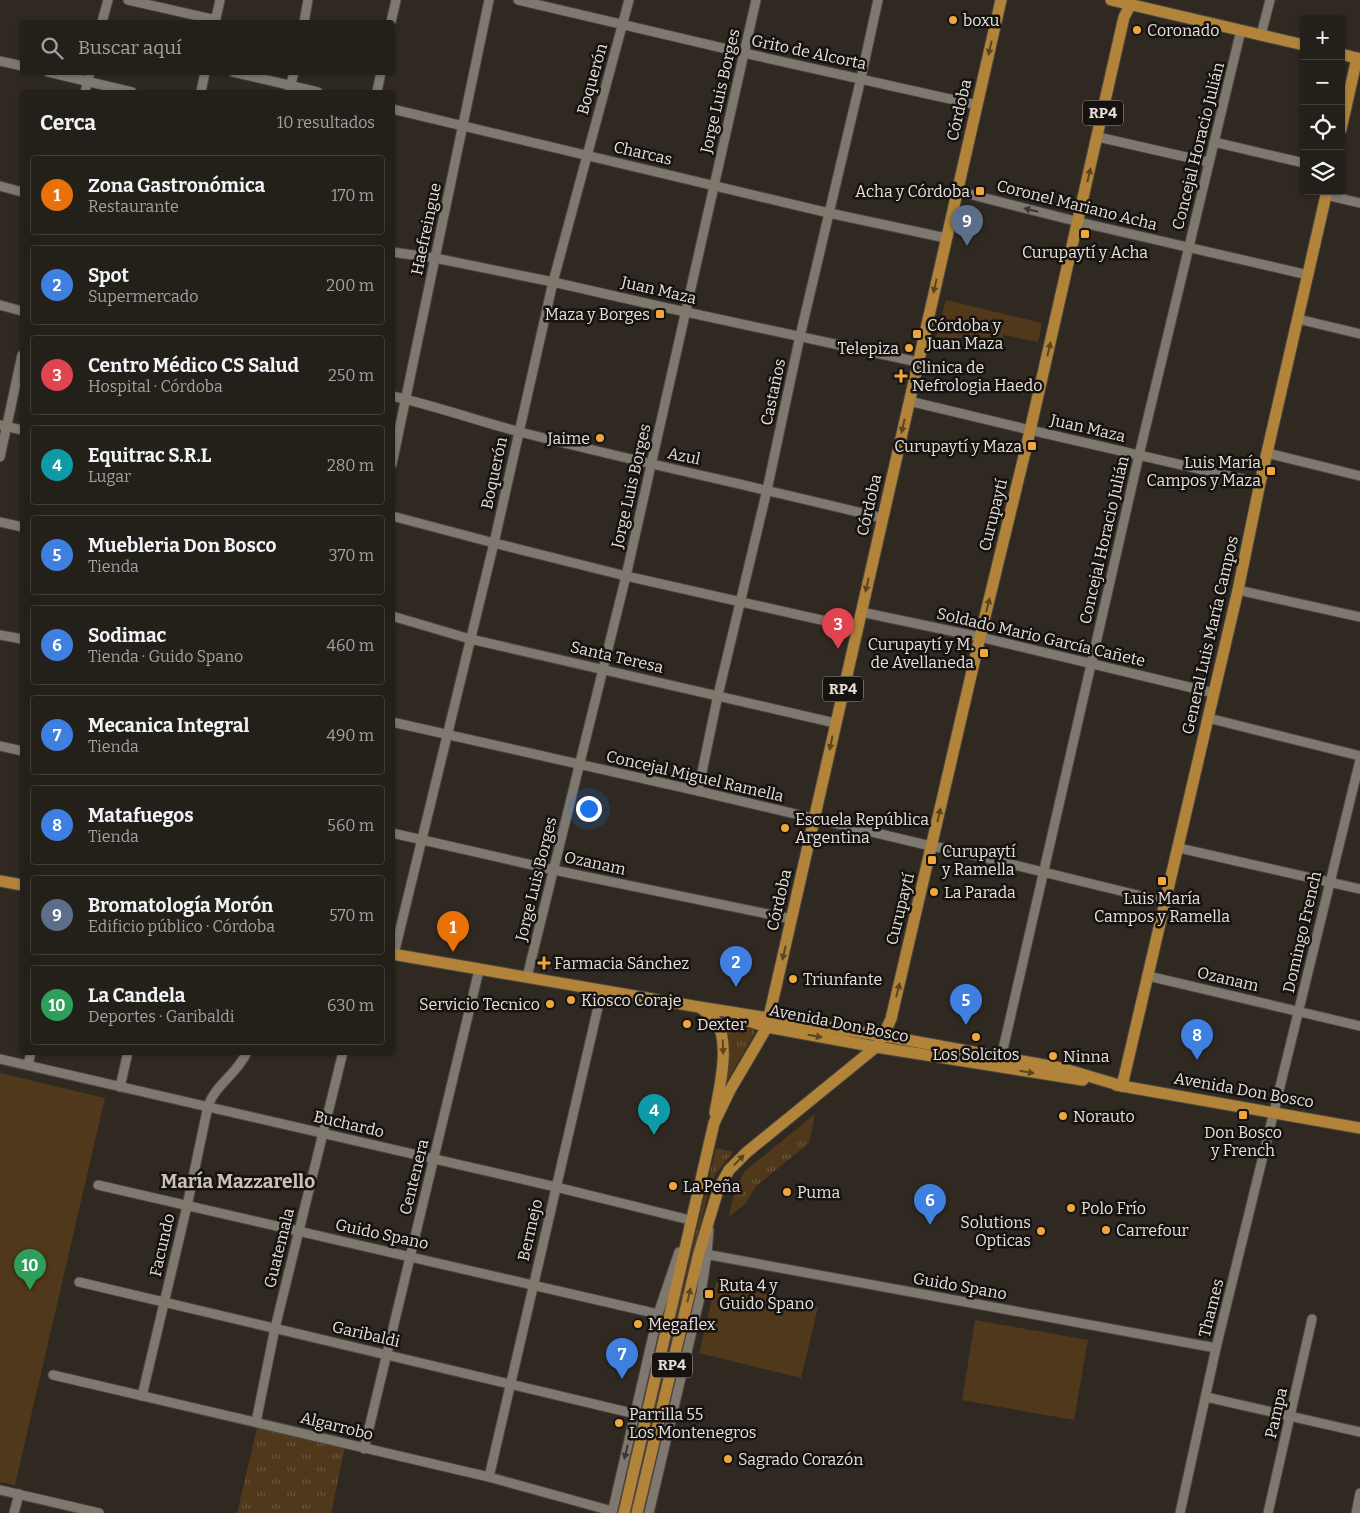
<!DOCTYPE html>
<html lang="es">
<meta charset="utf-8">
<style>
body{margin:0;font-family:Bitter,serif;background:#2b2722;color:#f1f3f6}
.controls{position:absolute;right:15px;top:15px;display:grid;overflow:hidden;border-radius:5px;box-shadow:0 1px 4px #0004}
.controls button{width:45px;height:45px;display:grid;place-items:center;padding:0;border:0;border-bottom:1px solid #403d38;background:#231f19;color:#f1f3f6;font:25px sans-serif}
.you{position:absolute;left:588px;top:808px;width:18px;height:18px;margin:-12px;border:4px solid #fff;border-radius:50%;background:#1a73e8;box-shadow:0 0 0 8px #1a73e833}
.badge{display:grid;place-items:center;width:32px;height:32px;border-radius:50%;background:#d93025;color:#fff;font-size:16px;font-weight:700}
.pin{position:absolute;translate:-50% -41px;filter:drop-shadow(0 1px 2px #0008)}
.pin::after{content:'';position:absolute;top:26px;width:18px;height:15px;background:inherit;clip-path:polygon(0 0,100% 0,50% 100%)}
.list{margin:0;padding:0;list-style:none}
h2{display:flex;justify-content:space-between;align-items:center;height:65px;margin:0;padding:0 20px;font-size:21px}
h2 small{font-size:16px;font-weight:400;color:#a3a2a2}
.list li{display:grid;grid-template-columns:32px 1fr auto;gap:15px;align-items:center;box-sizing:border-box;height:80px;margin:0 10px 10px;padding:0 10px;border:1px solid #403d38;border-radius:5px}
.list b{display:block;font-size:19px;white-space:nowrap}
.list p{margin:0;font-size:16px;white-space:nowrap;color:#a3a2a2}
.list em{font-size:16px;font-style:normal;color:#a3a2a2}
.icon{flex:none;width:28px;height:28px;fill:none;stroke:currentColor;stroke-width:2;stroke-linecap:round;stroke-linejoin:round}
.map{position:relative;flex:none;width:1360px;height:1513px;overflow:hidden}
.search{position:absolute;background:#231f19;box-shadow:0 1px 4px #0004;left:20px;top:20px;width:375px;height:55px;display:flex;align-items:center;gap:12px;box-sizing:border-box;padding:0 18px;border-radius:5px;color:#a3a2a2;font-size:19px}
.panel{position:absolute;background:#231f19;box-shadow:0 1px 4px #0004;left:20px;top:90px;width:375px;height:965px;border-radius:5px}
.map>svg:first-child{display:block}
.grass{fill:url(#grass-tufts)}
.pitch{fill:#50391b}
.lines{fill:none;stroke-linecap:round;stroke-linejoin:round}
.minor-casing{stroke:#4d4742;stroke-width:11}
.major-casing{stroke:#4d4742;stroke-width:13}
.minor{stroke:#7f786f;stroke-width:9}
.major{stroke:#b18439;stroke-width:11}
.oneway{fill:#5b4522}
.oneway2{fill:#3a3631}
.poi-dot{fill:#efa73d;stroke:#15120f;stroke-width:2}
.labels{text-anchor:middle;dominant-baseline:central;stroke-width:5;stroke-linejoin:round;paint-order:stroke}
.shield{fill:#15120f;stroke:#a7a39f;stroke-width:1}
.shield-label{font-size:15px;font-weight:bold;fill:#e6e1dd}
.poi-label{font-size:16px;fill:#e6e1dd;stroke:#15120f;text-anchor:start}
.street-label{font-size:16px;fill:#e6e1dd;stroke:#15120f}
.quarter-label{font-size:19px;font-weight:bold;fill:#cac2b9;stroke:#15120f}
</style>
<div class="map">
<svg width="1360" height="1513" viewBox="0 0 1360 1513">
<defs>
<pattern id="grass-tufts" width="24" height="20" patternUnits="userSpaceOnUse" patternTransform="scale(1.25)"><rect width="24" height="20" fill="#50391b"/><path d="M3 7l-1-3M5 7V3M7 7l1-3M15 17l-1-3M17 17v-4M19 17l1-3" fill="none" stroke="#69553c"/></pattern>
</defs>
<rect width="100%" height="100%" fill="#2f2921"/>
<g class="grass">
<polygon points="731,1024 753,1029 755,1033 724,1086 729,1053 727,1026"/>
<polygon points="815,1114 809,1143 756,1186 745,1204 729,1217 732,1201 738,1184 745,1171"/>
<polygon points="716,1148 733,1152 715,1175 707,1197 633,1513 629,1513"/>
<polygon points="701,1274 668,1413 665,1413 697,1281"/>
<polygon points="257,1428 345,1447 331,1513 237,1513"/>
</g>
<g class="pitch">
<polygon points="946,300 1042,323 1038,342 1004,335 1004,333 1000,348 961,338 959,343 936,337"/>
<polygon points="0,1073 105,1098 15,1485 0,1482"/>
<polygon points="716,1282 818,1307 801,1378 699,1353"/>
<polygon points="975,1320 1088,1340 1074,1420 962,1400"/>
</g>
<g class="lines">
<g class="minor-casing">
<g id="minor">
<polyline points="128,0 216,20"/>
<polyline points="518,0 744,53 977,105"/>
<polyline points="102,22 108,0"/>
<polyline points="215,22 220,0"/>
<polyline points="304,22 308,0"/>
<polyline points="391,22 396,0"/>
<polyline points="1261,35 1270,0"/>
<polyline points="0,61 22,66"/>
<polyline points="48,72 132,92"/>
<polyline points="233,72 318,92"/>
<polyline points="85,92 90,72"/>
<polyline points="201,92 205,72"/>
<polyline points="289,92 294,72"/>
<polyline points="377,92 381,72"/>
<polyline points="392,109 829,213 946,238"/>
<polyline points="1098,137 1208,162"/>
<polyline points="1214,142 1304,163"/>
<polyline points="0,186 22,192"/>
<polyline points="957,191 1079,222 1308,275"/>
<polyline points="1326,195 1360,203"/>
<polyline points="392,252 435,258 553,282 663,307 918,362"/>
<polyline points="0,305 22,311"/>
<polyline points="1298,319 1360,334"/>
<path d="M392 396C436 406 478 421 520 432 641 463 762 488 882 518"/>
<polyline points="909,401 1030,430 1260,483"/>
<polyline points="0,425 22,430"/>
<polyline points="1267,453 1360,476"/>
<polyline points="0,457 22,355"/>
<polyline points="392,464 489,0"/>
<polyline points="392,516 494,543 626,576 857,628"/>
<polyline points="0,522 22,527"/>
<polyline points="1238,590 1360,617"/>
<polyline points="861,612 980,637 1214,693"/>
<polyline points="392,616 470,639 835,723"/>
<polyline points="0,635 22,639"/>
<polyline points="1208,718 1360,756"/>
<polyline points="392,722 698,791 931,846 953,850 1166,902"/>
<polyline points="0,746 22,751"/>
<polyline points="698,791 718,695 767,490 800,336 861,78 878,0"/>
<polyline points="392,833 554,870 792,919"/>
<polyline points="1179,848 1360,889"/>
<polyline points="394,954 494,543 553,282 629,0"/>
<polyline points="1148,976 1360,1026"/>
<polyline points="527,977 626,576 756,0"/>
<polyline points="1001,1058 1139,455 1241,30"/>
<polyline points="0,1059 556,1187 690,1220 689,1226"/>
<polyline points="28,1065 31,1052"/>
<polyline points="120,1087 128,1052"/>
<polyline points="98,1185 658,1314"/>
<polyline points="699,1253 1216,1348"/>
<polyline points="79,1282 640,1415"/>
<polyline points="53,1375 489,1477 612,1511"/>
<path d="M142 1396 187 1206 208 1106C215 1085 238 1073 247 1052"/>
<polyline points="1206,1397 1360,1432"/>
<polyline points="256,1422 275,1328 343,1052"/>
<polyline points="364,1449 479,970"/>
<polyline points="489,1477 602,990"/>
<polyline points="0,1490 99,1513"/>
<polyline points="14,1513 19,1494"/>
<polyline points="612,1513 658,1314 679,1252"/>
<polyline points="649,1513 701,1293 707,1254 709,1230"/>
<polyline points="1180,1513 1216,1348 1360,760"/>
<polyline points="1268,1513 1312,1319"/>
<polyline points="1356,1513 1360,1493"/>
</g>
</g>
<g class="major-casing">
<g id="major">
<polyline points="1111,0 1304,45"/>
<polyline points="1341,54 1360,59"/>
<polyline points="1341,129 1357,58"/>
<polyline points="0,881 22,885"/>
<polyline points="392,954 699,1007 896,1038 1061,1068 1122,1086"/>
<path d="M701 1008C706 1012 712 1016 716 1021 731 1043 719 1089 715 1113"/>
<polyline points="742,1019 767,1027 876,1047 1083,1080"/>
<polyline points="1116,1085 1360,1128"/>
<polyline points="1122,1086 1238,590 1260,483 1327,191"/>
<polyline points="624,1513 714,1123 730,1090 767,1027 769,1017 1001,0"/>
<polyline points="637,1513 699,1253 718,1190 729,1170 747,1152 876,1047 883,1036 891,1019 980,637 1027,444 1124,17 1131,4"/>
</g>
</g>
<use href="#minor" class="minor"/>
<use href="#major" class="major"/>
</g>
<defs><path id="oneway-solid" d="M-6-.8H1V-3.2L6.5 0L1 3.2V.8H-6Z" transform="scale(1.25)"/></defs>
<g class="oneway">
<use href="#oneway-solid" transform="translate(990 48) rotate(103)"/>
<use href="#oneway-solid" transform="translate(1089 175) rotate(-77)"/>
<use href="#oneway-solid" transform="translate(935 286) rotate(103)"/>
<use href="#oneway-solid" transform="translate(1049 349) rotate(-77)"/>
<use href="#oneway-solid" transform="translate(903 426) rotate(103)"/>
<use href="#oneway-solid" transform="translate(867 585) rotate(103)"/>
<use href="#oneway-solid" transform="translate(988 605) rotate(-76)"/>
<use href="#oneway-solid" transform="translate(831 743) rotate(102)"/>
<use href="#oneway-solid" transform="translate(939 815) rotate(-77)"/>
<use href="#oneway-solid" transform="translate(784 953) rotate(103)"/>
<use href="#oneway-solid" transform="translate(898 990) rotate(-76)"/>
<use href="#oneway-solid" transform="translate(815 1036) rotate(10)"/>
<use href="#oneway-solid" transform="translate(723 1047) rotate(88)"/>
<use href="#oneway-solid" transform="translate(1027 1072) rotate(10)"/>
<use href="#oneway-solid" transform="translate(739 1160) rotate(-46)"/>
<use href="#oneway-solid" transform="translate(689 1295) rotate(-77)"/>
</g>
<g class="oneway2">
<use href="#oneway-solid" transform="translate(1031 210) rotate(-166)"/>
<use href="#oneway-solid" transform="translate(626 1452) rotate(104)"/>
</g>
<g class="poi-dot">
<circle cx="953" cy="20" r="5"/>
<circle cx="1137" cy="30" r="5"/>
<rect x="975" y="186" width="10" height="10" rx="2.5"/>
<rect x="1080" y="229" width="10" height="10" rx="2.5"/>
<rect x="655" y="309" width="10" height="10" rx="2.5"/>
<rect x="912" y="329" width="10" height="10" rx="2.5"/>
<circle cx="909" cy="348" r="5"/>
<path d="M898.5 368.5h5v5h5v5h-5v5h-5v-5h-5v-5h5z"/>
<circle cx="600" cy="438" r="5"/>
<rect x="1027" y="441" width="10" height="10" rx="2.5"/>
<rect x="1266" y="466" width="10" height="10" rx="2.5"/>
<rect x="979" y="648" width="10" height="10" rx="2.5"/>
<circle cx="785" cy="828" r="5"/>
<rect x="927" y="855" width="10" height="10" rx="2.5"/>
<rect x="1157" y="876" width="10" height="10" rx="2.5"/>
<circle cx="934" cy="892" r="5"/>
<path d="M541.5 955.5h5v5h5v5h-5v5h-5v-5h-5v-5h5z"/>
<circle cx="793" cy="979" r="5"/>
<circle cx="571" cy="1000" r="5"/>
<circle cx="550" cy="1004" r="5"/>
<circle cx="687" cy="1024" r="5"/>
<circle cx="976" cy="1037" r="5"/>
<circle cx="1053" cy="1056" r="5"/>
<rect x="1238" y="1110" width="10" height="10" rx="2.5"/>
<circle cx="1063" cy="1116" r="5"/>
<circle cx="673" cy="1186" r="5"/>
<circle cx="787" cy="1192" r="5"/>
<circle cx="1071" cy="1208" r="5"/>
<circle cx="1106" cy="1230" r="5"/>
<circle cx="1041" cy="1231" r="5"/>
<rect x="704" y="1289" width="10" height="10" rx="2.5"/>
<circle cx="638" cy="1324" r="5"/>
<circle cx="619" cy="1423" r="5"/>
<circle cx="728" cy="1459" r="5"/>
</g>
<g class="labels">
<g class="shield">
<rect x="1083" y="100.5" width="40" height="25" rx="4"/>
<rect x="823" y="676.5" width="40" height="25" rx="4"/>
<rect x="652" y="1352.5" width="40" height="25" rx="4"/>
</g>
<g class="shield-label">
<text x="1103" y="113">RP4</text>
<text x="843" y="689">RP4</text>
<text x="672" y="1365">RP4</text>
</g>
<g class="poi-label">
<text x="963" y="20">boxu</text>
<text x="1147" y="30">Coronado</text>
<text x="970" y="191" text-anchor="end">Acha y Córdoba</text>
<text x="1085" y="252" text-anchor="middle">Curupaytí y Acha</text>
<text x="650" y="314" text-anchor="end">Maza y Borges</text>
<text x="927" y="325">Córdoba y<tspan x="927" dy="18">Juan Maza</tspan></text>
<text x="899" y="348" text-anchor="end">Telepiza</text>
<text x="912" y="367">Clinica de<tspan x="912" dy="18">Nefrologia Haedo</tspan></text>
<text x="590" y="438" text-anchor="end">Jaime</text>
<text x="1022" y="446" text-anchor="end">Curupaytí y Maza</text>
<text x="1261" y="462" text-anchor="end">Luis María<tspan x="1261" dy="18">Campos y Maza</tspan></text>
<text x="974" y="644" text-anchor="end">Curupaytí y M.<tspan x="974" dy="18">de Avellaneda</tspan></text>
<text x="795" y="819">Escuela República<tspan x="795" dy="18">Argentina</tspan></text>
<text x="942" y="851">Curupaytí<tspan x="942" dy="18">y Ramella</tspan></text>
<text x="944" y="892">La Parada</text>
<text x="1162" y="898" text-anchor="middle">Luis María<tspan x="1162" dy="18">Campos y Ramella</tspan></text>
<text x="554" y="963">Farmacia Sánchez</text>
<text x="803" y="979">Triunfante</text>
<text x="581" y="1000">Kiosco Coraje</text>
<text x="540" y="1004" text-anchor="end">Servicio Tecnico</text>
<text x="697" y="1024">Dexter</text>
<text x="976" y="1054" text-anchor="middle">Los Solcitos</text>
<text x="1063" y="1056">Ninna</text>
<text x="1073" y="1116">Norauto</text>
<text x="1243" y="1132" text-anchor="middle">Don Bosco<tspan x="1243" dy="18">y French</tspan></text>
<text x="683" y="1186">La Peña</text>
<text x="797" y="1192">Puma</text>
<text x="1081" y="1208">Polo Frío</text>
<text x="1031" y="1222" text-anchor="end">Solutions<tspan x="1031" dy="18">Opticas</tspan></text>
<text x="1116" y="1230">Carrefour</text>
<text x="719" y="1285">Ruta 4 y<tspan x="719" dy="18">Guido Spano</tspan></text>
<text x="648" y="1324">Megaflex</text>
<text x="629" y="1414">Parrilla 55<tspan x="629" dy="18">Los Montenegros</tspan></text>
<text x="738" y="1459">Sagrado Corazón</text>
</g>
<g class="street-label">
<text transform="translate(809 52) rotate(12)">Grito de Alcorta</text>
<text transform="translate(592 79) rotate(-74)">Boquerón</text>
<text transform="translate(720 91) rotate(-77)">Jorge Luis Borges</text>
<text transform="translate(959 110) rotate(-77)">Córdoba</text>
<text transform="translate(1198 146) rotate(-76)">Concejal Horacio Julián</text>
<text transform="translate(643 153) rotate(13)">Charcas</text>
<text transform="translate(1077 205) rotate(14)">Coronel Mariano Acha</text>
<text transform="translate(426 229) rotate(-78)">Haefreingue</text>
<text transform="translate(659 290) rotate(13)">Juan Maza</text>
<text transform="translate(773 392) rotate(-78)">Castaños</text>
<text transform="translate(1088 428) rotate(13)">Juan Maza</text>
<text transform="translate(684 456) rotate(12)">Azul</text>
<text transform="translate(494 473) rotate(-78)">Boquerón</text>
<text transform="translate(631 486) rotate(-77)">Jorge Luis Borges</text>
<text transform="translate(869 505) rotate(-77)">Córdoba</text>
<text transform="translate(993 515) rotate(-76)">Curupaytí</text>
<text transform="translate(1104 540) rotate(-77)">Concejal Horacio Julián</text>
<text transform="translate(1210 635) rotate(-77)">General Luis María Campos</text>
<text transform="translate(1041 637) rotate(13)">Soldado Mario García Cañete</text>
<text transform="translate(617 657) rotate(13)">Santa Teresa</text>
<text transform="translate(695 776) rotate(13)">Concejal Miguel Ramella</text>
<text transform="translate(595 863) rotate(12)">Ozanam</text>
<text transform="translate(536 879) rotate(-76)">Jorge Luis Borges</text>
<text transform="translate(779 900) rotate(-77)">Córdoba</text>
<text transform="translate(900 909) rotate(-76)">Curupaytí</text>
<text transform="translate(1302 932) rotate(-77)">Domingo French</text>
<text transform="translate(1228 979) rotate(13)">Ozanam</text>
<text transform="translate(839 1023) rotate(11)">Avenida Don Bosco</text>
<text transform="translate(1244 1090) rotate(10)">Avenida Don Bosco</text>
<text transform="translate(349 1124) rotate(13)">Buchardo</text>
<text transform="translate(414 1177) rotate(-76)">Centenera</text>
<text transform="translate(530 1230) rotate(-77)">Bermejo</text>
<text transform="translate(382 1234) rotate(12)">Guido Spano</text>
<text transform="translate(162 1245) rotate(-77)">Facundo</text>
<text transform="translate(279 1248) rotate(-76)">Guatemala</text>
<text transform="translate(960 1286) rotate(10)">Guido Spano</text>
<text transform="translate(1211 1308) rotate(-76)">Thames</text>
<text transform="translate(366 1334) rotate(13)">Garibaldi</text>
<text transform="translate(1276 1413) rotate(-77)">Pampa</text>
<text transform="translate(337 1426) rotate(14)">Algarrobo</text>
</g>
<g class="quarter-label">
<text x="238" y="1181">María Mazzarello</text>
</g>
</g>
</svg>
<div class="controls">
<button>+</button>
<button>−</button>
<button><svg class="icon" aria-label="locate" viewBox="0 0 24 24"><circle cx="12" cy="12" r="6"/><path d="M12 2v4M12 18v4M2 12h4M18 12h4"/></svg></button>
<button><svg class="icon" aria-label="layers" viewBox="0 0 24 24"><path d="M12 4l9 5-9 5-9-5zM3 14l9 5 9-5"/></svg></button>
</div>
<div class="you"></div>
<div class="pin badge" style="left:453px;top:952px;background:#e8710a">1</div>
<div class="pin badge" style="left:736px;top:987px;background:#3f7fe0">2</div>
<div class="pin badge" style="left:838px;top:649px;background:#e0444e">3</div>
<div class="pin badge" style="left:654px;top:1135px;background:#0f9aa8">4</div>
<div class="pin badge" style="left:966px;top:1025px;background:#3f7fe0">5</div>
<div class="pin badge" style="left:930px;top:1225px;background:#3f7fe0">6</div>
<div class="pin badge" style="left:622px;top:1379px;background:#3f7fe0">7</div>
<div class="pin badge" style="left:1197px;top:1060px;background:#3f7fe0">8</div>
<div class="pin badge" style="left:967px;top:246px;background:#5c6f8a">9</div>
<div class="pin badge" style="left:30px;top:1290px;background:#2e9e5b">10</div>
<div class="search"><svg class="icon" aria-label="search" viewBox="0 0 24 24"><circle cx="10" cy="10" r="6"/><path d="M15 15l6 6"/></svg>Buscar aquí</div>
<section class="panel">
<h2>Cerca<small>10 resultados</small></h2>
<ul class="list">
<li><span class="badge" style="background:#e8710a">1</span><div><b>Zona Gastronómica</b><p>Restaurante</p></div><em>170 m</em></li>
<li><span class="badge" style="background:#3f7fe0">2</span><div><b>Spot</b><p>Supermercado</p></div><em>200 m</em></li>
<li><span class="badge" style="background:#e0444e">3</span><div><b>Centro Médico CS Salud</b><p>Hospital · Córdoba</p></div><em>250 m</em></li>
<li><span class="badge" style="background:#0f9aa8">4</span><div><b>Equitrac S.R.L</b><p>Lugar</p></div><em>280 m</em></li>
<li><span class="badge" style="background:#3f7fe0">5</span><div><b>Muebleria Don Bosco</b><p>Tienda</p></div><em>370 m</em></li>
<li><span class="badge" style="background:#3f7fe0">6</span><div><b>Sodimac</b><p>Tienda · Guido Spano</p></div><em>460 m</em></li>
<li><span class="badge" style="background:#3f7fe0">7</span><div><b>Mecanica Integral</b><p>Tienda</p></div><em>490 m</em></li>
<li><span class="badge" style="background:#3f7fe0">8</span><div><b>Matafuegos</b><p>Tienda</p></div><em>560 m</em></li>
<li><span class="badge" style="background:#5c6f8a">9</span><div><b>Bromatología Morón</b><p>Edificio público · Córdoba</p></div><em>570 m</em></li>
<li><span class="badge" style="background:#2e9e5b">10</span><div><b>La Candela</b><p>Deportes · Garibaldi</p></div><em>630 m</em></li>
</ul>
</section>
</div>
